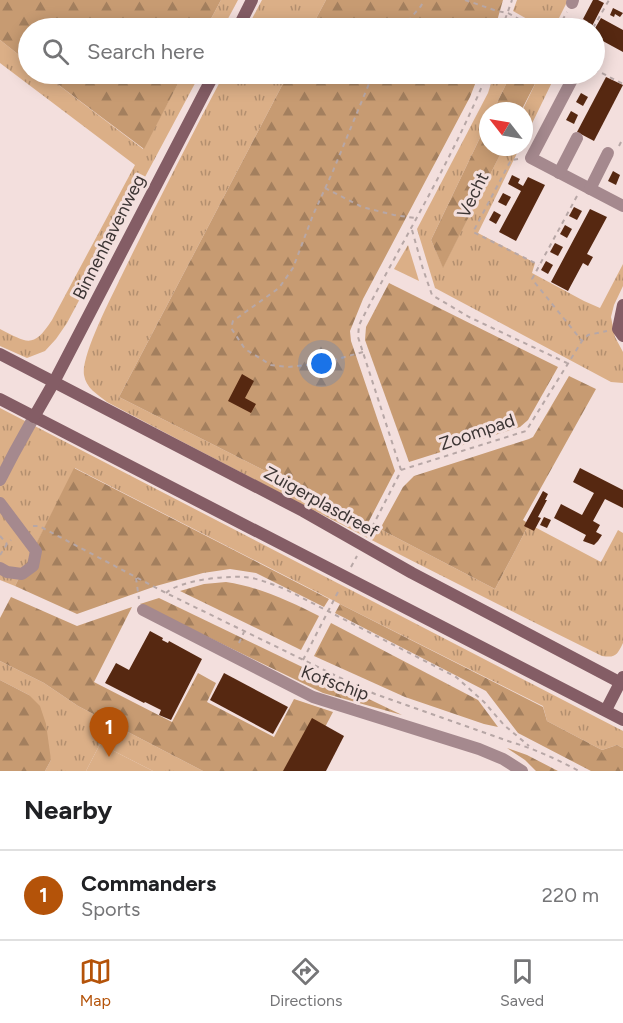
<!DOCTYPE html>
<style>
body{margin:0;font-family:Figtree,sans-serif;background:#f2f2f2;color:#202124}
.compass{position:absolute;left:479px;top:102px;width:54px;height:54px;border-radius:50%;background:#fff;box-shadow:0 3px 15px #0003;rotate:301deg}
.you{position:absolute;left:322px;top:364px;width:21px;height:21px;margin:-15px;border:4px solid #fff;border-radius:50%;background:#1a73e8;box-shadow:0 0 0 9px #1a73e833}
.badge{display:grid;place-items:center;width:39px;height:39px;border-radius:50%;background:#b45309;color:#fff;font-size:20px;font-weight:700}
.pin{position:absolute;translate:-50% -50px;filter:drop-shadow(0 2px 3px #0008)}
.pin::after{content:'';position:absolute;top:32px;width:21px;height:18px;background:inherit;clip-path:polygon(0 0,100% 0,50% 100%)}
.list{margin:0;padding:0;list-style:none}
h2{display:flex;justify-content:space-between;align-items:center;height:78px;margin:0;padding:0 24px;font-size:26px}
h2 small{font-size:20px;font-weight:400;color:#757577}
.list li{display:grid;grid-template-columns:39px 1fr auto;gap:18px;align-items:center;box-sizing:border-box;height:90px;padding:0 24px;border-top:2px solid #e0e0e0}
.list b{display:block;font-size:22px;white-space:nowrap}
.list p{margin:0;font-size:20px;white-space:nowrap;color:#757577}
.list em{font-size:20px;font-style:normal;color:#757577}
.icon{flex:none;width:33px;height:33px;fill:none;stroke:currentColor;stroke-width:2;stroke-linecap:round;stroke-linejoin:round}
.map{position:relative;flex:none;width:623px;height:771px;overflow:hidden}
.search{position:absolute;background:#fff;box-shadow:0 3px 15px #0003;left:18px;right:18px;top:18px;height:66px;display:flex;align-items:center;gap:15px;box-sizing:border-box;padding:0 21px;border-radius:33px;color:#757577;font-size:22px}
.sheet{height:168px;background:#fff}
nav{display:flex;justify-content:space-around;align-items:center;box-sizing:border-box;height:84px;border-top:2px solid #e0e0e0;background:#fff;font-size:16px;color:#757577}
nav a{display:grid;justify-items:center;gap:3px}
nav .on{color:#b45309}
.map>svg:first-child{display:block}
.grass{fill:url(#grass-tufts)}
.forest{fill:url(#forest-firs)}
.garden{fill:#dbaf87}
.building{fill:#562811}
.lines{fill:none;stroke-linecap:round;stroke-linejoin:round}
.path{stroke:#b7a7a6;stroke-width:2;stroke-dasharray:4.5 4.5;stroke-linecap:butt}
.street{stroke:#a5898e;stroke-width:12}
.secondary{stroke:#845d65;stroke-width:12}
.labels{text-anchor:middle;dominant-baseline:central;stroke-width:6;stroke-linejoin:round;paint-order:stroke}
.street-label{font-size:18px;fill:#3c3534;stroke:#f3dfdd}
</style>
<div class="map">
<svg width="623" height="771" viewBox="0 0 623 771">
<defs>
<pattern id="grass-tufts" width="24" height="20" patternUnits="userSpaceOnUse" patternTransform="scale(1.5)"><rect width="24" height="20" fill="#dbaf87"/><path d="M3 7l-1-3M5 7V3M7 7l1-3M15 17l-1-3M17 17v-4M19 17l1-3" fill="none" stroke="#b38f6f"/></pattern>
<pattern id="forest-firs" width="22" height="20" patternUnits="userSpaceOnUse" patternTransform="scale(1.5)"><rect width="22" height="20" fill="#c79b72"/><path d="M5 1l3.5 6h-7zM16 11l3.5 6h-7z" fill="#a37f5e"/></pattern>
</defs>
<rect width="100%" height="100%" fill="#f3dfdd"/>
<g class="grass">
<polygon points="221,0 238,0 223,28 206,28"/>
<polygon points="262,0 326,0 311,28 247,28"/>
<polygon points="517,0 568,0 554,28 543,28 513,11"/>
<path d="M0 40 28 62V74H44L143 149 183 74H200L67 323 56 339 45 351 27 358 0 346V329C28 343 33 349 52 320L135 165 0 63Z"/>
<path d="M224 74H288L119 397 380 529 495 589 529 524 601 562 618 530 623 533V643C617 655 616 658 602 656 436 574 271 489 107 402 97 394 86 388 84 375 81 356 110 300 119 281 153 211 188 142 224 74Z"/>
<polygon points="494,74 511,74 493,111 488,111 488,121 431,240 443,267 504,147 520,147 478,233 535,263 532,273 584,301 600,308 623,264 623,286 614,305 611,317 615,337 623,352 623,383 611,382 435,288 417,229 488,93"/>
<polygon points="537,74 556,74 524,140 524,111 522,111 538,78"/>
<polygon points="408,245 419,281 394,269"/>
<polygon points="0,408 623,731 623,748 617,745 602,750 547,721 543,706 340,604 75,468 15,586 0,580"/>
<polygon points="0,661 44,683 78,706 203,771 153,771 100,744 86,771 45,771 51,760 29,695 0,680"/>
</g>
<g class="forest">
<polygon points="0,0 221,0 206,28 28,28 28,62 0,40"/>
<polygon points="326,0 503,0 495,28 311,28"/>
<polygon points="44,74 183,74 144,149"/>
<polygon points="288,74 479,74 470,97 363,299 350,331 351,341 395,471 368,523 119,397"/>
<polygon points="511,74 537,74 538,78 521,111 493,111"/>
<polygon points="488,121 488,147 504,147 443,268 431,240"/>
<polygon points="389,283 558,367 528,420 520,427 409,462 365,340 366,327"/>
<polygon points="569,376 596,389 523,520 529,524 495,589 380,529 403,487 414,476 529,439 533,437"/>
<polygon points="74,468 329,599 324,607 256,573 230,569 203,573 156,586 77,614 15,586"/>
<path d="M226 582C260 587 289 601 319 616L301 650 180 591 204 584Z"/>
<polygon points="11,597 77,626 132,607 94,682 172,722 198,673 216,683 207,702 274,737 294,699 333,712 324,729 286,771 203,771 78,706 44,683 0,661 0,618"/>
<polygon points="159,598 402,715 323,693 140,604"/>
<polygon points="340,604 543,707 547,721 602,750 617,745 623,748 623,771 591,771 518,733 486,691 335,613"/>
<polygon points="331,623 478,700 498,727 484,724 405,697 314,656"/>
<polygon points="0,680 29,695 40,706 46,724 51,760 45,771 0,771"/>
<polygon points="507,748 527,755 558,771 536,771 525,760"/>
</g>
<polygon class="garden" points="100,744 153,771 86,771"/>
<g class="building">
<polygon points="593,0 598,0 604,3 591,28 584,28 588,22 583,19"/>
<polygon points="613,8 623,13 620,17 615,14 614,17 610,15"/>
<polygon points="601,18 623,30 623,52 601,40 599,45 594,42 594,30"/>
<polygon points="606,77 623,85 594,141 577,132"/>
<polygon points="581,93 588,97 583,106 576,102"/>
<polygon points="571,111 578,115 574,124 566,120"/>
<polygon points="613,171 620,175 616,185 608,181"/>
<polygon points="512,175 520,179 518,183 523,186 528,177 545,185 516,241 499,232 521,191 508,184"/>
<polygon points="503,193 511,197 506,206 498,202"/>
<polygon points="574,207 582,211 577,220 569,216"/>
<polygon points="590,209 607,217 587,254 593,257 588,266 583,263 568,291 551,282"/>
<polygon points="494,211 501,215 496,224 489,220"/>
<polygon points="565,225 572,229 567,238 560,234"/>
<polygon points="555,243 563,247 558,256 550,252"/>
<polygon points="546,261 553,265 548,274 541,270"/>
<polygon points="242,374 254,381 245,398 256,404 251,413 228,401"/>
<polygon points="580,468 623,490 623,508 605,499 593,521 600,525 596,532 602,535 598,541 594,545 583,541 586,535 554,518 561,504 582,515 594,493 573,482"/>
<polygon points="543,491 548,494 545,500 547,500 538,517 541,518 534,531 524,526"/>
<polygon points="544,517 551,520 547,528 540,525"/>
<polygon points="150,631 163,638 162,640 168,643 169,641 202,659 171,720 159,715 161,710 145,702 144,703 105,683 116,663 129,670"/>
<polygon points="224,673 288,707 273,734 210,700"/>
<polygon points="312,718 344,736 326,771 283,771"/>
</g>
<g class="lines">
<g class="path">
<polyline points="465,0 497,11 508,13 535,28"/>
<polyline points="402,28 421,6 424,0"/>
<polyline points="502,28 512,0"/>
<polyline points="558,28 567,12"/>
<polyline points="593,28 609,0"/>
<polyline points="594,69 623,84"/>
<polyline points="619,146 623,138"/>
<polyline points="518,159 511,160 473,232 539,265"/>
<polyline points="325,188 362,207 394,215 415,218"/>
<polyline points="577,196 532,279 582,341"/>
<polyline points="412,230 423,269 432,295 469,317 567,363"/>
<polyline points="363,352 323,363 288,367 271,365 245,349 231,328 233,321 279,288 293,268 313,215 333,171 373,74"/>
<path d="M401 470 358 337 359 325C402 241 452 161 487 74"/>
<polyline points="401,470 526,431 582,341 588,335 607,331"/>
<path d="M33 526H39L166 593 357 686 375 694 511 742C535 749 556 759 579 771"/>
<polyline points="368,535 401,471"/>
<polyline points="0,536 7,544"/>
<polyline points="0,555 7,544 11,540"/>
<polyline points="351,567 357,556"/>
<polyline points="136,578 139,599"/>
<path d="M166 593C181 580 223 576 244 577 258 578 271 584 285 589L456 677 484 702 504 725 529 746"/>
<polyline points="239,643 244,632"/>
<polyline points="303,660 340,588"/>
</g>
<g class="street">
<polyline points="572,3 573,0"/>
<polyline points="575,74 531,158 623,206"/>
<polyline points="559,173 577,138"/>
<polyline points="590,189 608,153"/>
<polyline points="0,480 14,453 34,417"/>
<polyline points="0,503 36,551 33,566 22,574 7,572 0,568"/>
<polyline points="143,610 313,697 479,749 503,759 522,771"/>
</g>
<g class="secondary">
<polyline points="238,28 252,0"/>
<polyline points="623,305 618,329 623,336"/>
<polyline points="0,354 303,511 412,573 623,684"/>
<polyline points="0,399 623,720"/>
<polyline points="34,417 54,382 214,74"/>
<polyline points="606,710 623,677"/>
</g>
</g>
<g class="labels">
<g class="street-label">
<text transform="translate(473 195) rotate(-64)">Vecht</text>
<text transform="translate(109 237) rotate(-63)">Binnenhavenweg</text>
<text transform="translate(477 432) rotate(-19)">Zoompad</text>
<text transform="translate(321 502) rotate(29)">Zuigerplasdreef</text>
<text transform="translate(335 683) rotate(20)">Kofschip</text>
</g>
</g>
</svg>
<svg class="compass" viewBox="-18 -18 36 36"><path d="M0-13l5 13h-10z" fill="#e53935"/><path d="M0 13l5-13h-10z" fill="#757577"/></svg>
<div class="you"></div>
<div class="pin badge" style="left:109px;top:757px">1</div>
<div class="search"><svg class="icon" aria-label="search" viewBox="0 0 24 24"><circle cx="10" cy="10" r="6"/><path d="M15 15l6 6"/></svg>Search here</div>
</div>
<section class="sheet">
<h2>Nearby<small></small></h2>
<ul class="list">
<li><span class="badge">1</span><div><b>Commanders</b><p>Sports</p></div><em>220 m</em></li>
</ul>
</section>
<nav>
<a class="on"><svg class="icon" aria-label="map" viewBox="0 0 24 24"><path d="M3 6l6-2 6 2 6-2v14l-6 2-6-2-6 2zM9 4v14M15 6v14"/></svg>Map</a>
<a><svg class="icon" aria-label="directions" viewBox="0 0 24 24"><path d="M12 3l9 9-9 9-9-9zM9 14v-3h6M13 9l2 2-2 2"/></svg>Directions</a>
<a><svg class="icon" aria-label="saved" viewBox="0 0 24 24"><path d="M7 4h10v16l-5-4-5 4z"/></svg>Saved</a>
</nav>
